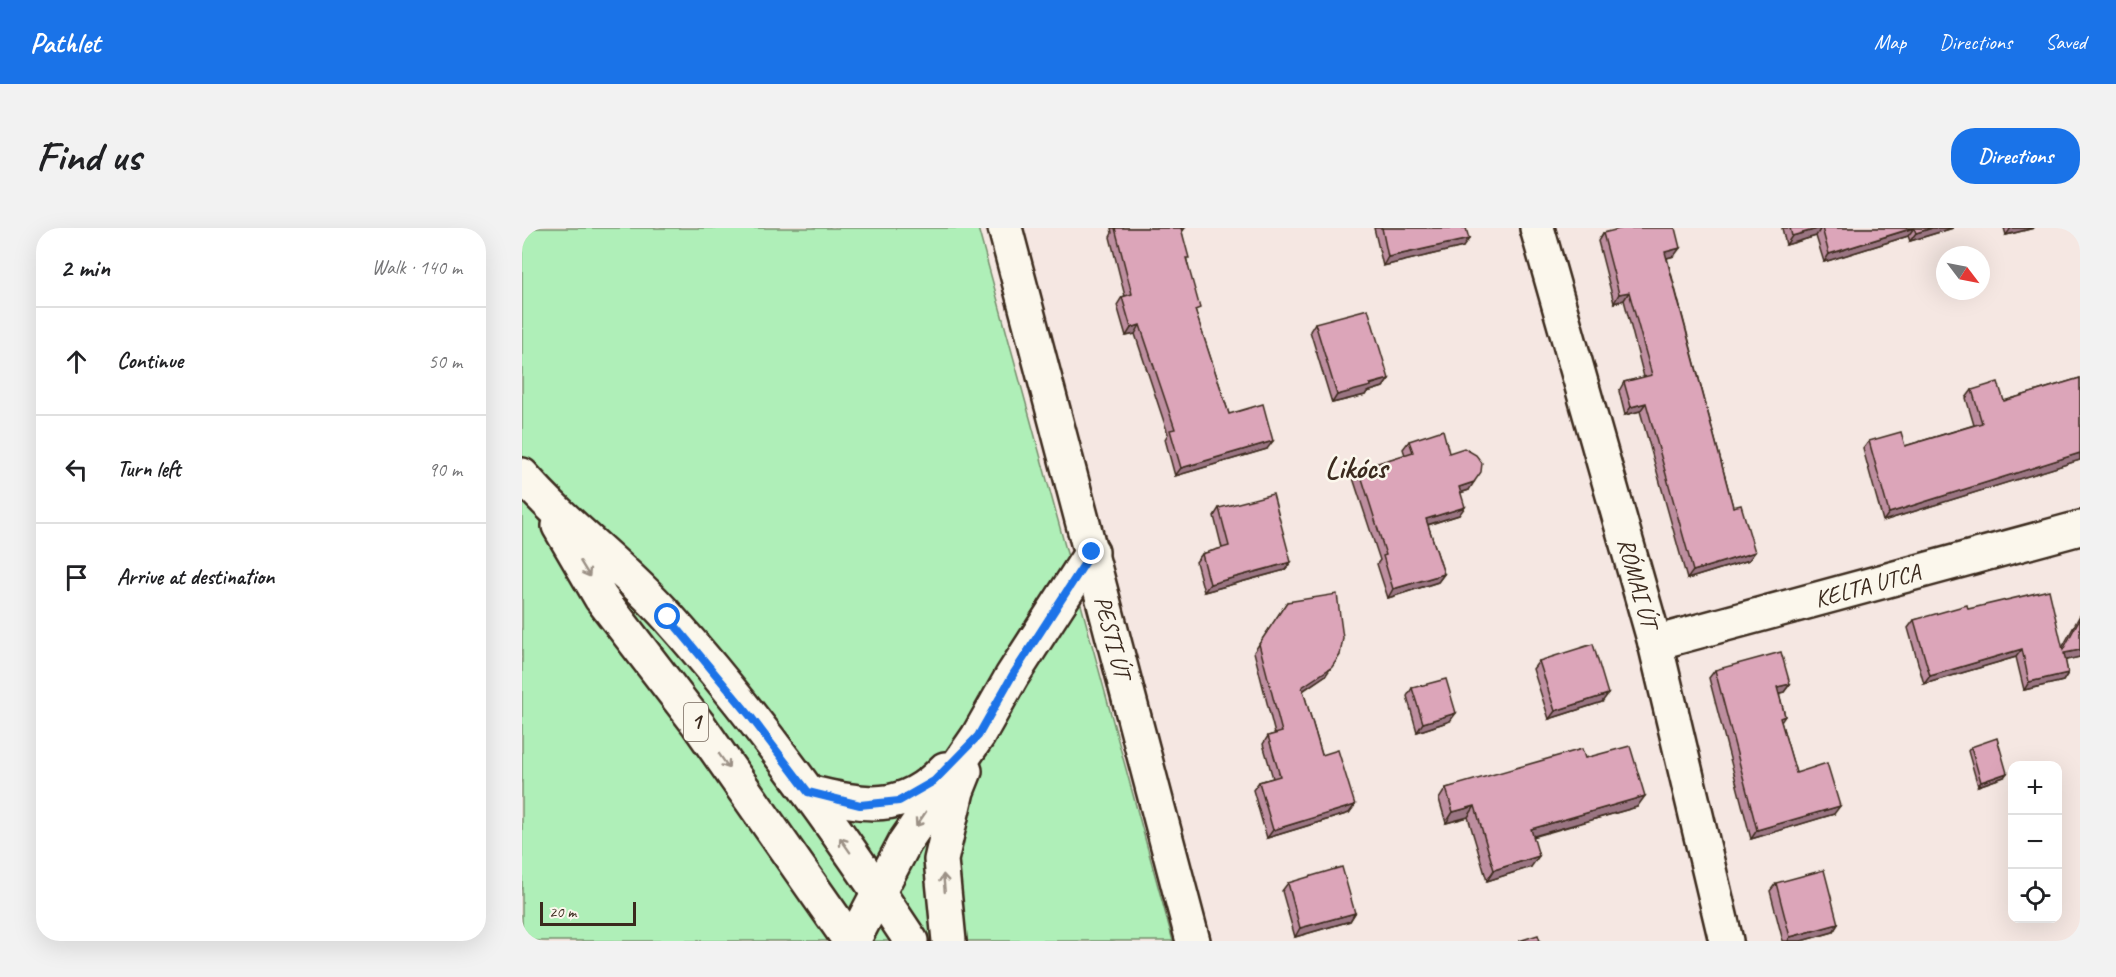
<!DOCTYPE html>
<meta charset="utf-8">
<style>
body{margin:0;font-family:Caveat,sans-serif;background:#f2f2f2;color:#202124}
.controls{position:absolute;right:18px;bottom:18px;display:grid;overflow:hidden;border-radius:12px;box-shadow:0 6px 24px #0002}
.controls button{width:54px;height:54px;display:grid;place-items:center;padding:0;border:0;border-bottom:2px solid #e0e0e0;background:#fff;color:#202124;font:30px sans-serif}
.compass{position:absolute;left:1414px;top:18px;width:54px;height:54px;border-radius:50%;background:#fff;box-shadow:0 6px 24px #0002;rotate:122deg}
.scale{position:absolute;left:18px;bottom:15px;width:96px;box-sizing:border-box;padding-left:6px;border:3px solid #3b2a1e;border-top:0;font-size:16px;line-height:21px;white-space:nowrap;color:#3b2a1e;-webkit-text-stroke:4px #fbf7ec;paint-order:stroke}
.stop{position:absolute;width:18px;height:18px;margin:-14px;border:4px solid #1a73e8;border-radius:50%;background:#fff}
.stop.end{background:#1a73e8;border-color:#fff;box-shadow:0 2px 6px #0008}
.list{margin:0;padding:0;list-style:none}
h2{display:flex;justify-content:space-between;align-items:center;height:78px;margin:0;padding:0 24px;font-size:26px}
h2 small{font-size:20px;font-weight:400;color:#757577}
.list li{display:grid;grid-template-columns:39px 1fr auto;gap:18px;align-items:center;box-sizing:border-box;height:108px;padding:0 24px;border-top:2px solid #e0e0e0}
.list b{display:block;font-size:22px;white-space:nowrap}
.list em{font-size:20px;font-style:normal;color:#757577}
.icon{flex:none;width:33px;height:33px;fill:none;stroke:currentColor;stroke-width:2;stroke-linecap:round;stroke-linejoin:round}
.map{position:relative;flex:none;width:1558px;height:713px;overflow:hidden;border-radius:24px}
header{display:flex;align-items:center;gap:36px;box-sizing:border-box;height:84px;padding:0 30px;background:#1a73e8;color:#fff}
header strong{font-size:28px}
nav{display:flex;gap:33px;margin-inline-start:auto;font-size:21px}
.intro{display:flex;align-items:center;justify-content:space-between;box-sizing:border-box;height:144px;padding:0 36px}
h1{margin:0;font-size:42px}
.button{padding:15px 27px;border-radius:24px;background:#1a73e8;color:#fff;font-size:21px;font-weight:700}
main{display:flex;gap:36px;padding:0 36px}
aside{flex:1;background:#fff;border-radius:24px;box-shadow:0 6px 24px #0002}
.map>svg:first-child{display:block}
.green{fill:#afefb8;stroke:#758c6b;stroke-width:1.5}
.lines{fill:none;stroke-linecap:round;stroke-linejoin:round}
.minor-casing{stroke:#3b2a1e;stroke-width:38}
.major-casing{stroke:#3b2a1e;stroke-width:38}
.minor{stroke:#fbf7ec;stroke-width:33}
.major{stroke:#fbf7ec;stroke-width:33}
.wall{fill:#bd8e9f;stroke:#3b2a1e;stroke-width:1.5}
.shaded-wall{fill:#9a7482;stroke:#3b2a1e;stroke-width:1.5}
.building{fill:#dca5b9;stroke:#3b2a1e;stroke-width:1.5}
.oneway{stroke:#9b9085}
.route{stroke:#1a73e8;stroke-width:8}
.labels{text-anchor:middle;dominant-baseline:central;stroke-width:5;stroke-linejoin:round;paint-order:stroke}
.shield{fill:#fbf7ec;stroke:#75685c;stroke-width:1.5}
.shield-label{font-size:22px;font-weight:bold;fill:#3b2a1e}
.street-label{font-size:24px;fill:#3b2a1e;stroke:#fbf7ec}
.district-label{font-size:30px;font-weight:bold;fill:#3b2a1e;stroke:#fbf7ec}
</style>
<header>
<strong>Pathlet</strong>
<nav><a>Map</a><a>Directions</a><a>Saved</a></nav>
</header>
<div class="intro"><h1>Find us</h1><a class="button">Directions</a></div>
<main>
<aside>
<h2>2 min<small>Walk · 140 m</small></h2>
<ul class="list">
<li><svg class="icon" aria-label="ahead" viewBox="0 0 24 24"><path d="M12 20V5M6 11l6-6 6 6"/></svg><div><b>Continue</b></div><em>50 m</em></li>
<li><svg class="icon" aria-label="left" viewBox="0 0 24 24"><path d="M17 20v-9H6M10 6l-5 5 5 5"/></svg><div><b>Turn left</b></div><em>90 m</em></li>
<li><svg class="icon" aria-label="arrive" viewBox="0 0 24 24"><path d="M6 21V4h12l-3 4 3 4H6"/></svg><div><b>Arrive at destination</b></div></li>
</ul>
</aside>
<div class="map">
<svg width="1558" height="713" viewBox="0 0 1558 713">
<rect width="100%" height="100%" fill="#f5e7e2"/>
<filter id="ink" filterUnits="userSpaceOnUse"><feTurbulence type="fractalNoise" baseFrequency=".0167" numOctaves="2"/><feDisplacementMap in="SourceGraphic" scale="12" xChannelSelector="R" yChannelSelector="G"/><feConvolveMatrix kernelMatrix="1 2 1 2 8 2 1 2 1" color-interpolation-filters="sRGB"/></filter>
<g filter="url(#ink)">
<polygon class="green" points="0,0 456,0 651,713 0,713"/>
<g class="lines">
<g class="minor-casing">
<g id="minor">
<path id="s1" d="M483 0 671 713"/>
<path id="s2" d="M1015 0 1133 415 1204 713"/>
<path id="s3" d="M1133 415 1558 300"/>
<path d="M286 564C341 577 380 587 423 541"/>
<polyline points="331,713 383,614 456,508 490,448 570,324"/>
<polyline points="427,713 419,632 435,563 443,543"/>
</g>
</g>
<g class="major-casing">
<g id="major">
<path d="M0 247C45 299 101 338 147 390 236 490 315 601 389 713"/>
<polyline points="37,298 79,370 176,496 328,713"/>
</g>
</g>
<use href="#minor" class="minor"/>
<use href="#major" class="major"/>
</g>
<g class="wall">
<polygon points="589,0 663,0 660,4 674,86 707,186 745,221 653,248 643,211 646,206 613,106 604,108 595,77 600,69 603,68 588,9 590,5"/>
<polygon points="852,0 944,0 941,19 861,38"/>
<polygon points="1260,0 1431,0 1388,13 1386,8 1302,34 1294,8 1264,17"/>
<polygon points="1482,0 1512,0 1484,7"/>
<polygon points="1081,5 1152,28 1145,30 1211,279 1227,332 1165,351 1118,183 1103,187 1097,163 1102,154 1122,149 1102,72 1092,75 1076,13"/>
<polygon points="793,95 867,151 861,159 845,164 843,167 810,175 788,103"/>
<polygon points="1558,150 1558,232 1361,293 1341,221 1347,213 1383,218 1452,197 1444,170 1450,162 1482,173"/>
<polygon points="887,213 927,225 947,262 938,265 937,287 906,297 922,346 916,354 866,370 855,336 858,332 831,250 837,241 883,227 881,221"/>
<polygon points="697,280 763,342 682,364 674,334 680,326 700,320 692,288"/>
<polygon points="765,374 804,447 781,463 800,527 833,577 827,585 745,610 731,562 737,554 751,550 741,516 746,508 753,506 732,424"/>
<polygon points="1446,381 1540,420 1558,387 1558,429 1543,432 1546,445 1541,453 1502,462 1494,429 1402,456 1386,400 1392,392"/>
<polygon points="1017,433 1080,474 1027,491 1011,441"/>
<polygon points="1193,442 1268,456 1262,464 1257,465 1263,488 1259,494 1274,545 1312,586 1229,611 1187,450"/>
<polygon points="890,460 928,493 895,504 885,468"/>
<polygon points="1449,519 1482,549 1456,558 1446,523"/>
<polygon points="1063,530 1115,579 1011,609 1009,639 965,653 946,589 924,595 917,571 924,560"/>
<polygon points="766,655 833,685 828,693 773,709 760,663"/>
<polygon points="1254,655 1316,696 1311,704 1279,713 1261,713 1248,663"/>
</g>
<g class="shaded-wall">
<polygon points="1299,0 1294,8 1264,17 1270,8"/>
<polygon points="1392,0 1386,8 1302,34 1307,26"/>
<polygon points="1410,0 1431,0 1388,13 1394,5"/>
<polygon points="1489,0 1512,0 1484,7"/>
<polygon points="947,11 941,19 861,38 866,29"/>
<polygon points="1158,20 1152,28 1137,32 1143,24"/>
<polygon points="1107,64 1102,72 1092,75 1097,66"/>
<polygon points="618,97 613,106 604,108 609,100"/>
<polygon points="867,151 861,159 845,164 843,167 810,175 815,167"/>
<polygon points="1124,175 1118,183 1103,187 1109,179"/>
<polygon points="751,213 745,221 653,248 659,240"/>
<polygon points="1558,225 1558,232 1361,293 1367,285"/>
<polygon points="952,254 947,262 931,267 937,259"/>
<polygon points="943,279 937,287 898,299 904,291"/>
<polygon points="1233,324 1227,332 1165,351 1171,343"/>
<polygon points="769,334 763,342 682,364 688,356"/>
<polygon points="922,346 916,354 866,370 871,361"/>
<polygon points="1500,421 1494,429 1402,456 1408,448"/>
<polygon points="1558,422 1558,429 1536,434 1542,425"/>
<polygon points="818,427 804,447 774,467 780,459"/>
<polygon points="1546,445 1541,453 1502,462 1507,454"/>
<polygon points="1268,456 1262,464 1250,467 1255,459"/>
<polygon points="1086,466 1080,474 1027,491 1033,483"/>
<polygon points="934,485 928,493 895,504 901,495"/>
<polygon points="1485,545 1482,549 1456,558 1459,554"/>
<polygon points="1123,568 1115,579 1001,611 1009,601"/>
<polygon points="833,577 827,585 745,610 751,602"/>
<polygon points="953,578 946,589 924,595 931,584"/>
<polygon points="1318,578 1312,586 1229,611 1235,602"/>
<polygon points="1017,628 1009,639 965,653 972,642"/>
<polygon points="833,685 828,693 773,709 778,700"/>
<polygon points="1316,696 1311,704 1279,713 1266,713 1268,709"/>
</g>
<g class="building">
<polygon points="593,0 659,0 667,30 664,30 678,80 673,82 707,186 741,176 751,213 659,240 648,202 653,201 618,97 609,100 600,69 610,66"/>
<polygon points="860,0 944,0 947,11 866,29"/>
<polygon points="1101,0 1153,0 1158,20 1143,24 1211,279 1219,277 1233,324 1171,343 1124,175 1109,179 1102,154 1130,147 1107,64 1097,66 1081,5"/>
<polygon points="1268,0 1298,0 1270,8"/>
<polygon points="1300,0 1391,0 1307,26"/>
<polygon points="1392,0 1410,0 1394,5"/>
<polygon points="846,81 867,151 848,156 849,158 815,167 793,95"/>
<polygon points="1558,150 1558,225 1367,285 1347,213 1379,204 1383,218 1460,195 1450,162 1476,154 1482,173"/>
<polygon points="921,202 927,225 942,220 954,227 960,235 959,244 952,254 937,259 943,279 904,291 922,346 871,361 861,328 864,327 837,241 891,224 887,213"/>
<polygon points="751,266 769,334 688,356 680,326 707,318 697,280"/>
<polygon points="1527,362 1541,422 1558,390 1558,422 1542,425 1546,445 1507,454 1500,421 1408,448 1392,392 1445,377 1446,381"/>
<polygon points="815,366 821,410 818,427 810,439 780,459 800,527 816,522 833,577 751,602 737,554 758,548 746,508 760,504 737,416 765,374"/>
<polygon points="1071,416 1086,466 1033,483 1017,433"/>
<polygon points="1259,424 1268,456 1255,459 1263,488 1258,490 1274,545 1305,535 1318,578 1235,602 1193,442"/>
<polygon points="924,451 934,485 901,495 890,460"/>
<polygon points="1475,510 1485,545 1459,554 1449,519"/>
<polygon points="1108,518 1123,568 1009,601 1017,628 972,642 953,578 931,584 924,560 1060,521 1063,530"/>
<polygon points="820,639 833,685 778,700 766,655"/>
<polygon points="1302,642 1316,696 1268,709 1254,655"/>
<polygon points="1016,707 1018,713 997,713"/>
</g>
<defs><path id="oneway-shaft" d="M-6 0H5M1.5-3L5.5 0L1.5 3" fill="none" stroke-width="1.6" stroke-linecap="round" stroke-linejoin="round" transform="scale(1.5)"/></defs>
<g class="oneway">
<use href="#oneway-shaft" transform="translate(63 341) rotate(59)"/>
<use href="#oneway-shaft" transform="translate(202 533) rotate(55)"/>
<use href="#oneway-shaft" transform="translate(399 591) rotate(124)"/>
<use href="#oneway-shaft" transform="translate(323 617) rotate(-125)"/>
<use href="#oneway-shaft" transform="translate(422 655) rotate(-95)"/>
</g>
</g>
<g class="lines" filter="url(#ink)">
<polyline class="route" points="146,389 229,489 286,564 338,577 377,573 412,553 456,508 490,448 570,324"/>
</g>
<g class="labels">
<rect class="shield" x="162" y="475" width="24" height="38" rx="4.5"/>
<g class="shield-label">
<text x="174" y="494">1</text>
</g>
<g class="street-label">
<text stroke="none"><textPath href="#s2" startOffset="369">RÓMAI ÚT</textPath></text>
<text stroke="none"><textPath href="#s3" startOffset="220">KELTA UTCA</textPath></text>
<text stroke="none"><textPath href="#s1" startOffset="423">PESTI ÚT</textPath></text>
</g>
<g class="district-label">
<text x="834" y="240">Likócs</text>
</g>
</g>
</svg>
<div class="controls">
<button>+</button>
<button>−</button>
<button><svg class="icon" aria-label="locate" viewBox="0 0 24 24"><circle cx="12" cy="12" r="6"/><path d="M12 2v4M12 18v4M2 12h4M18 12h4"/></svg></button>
</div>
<svg class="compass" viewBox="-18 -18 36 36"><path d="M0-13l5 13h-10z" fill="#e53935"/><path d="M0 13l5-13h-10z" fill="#757577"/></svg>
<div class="scale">20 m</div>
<div class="stop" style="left:146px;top:389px"></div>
<div class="stop end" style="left:570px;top:324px"></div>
</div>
</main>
